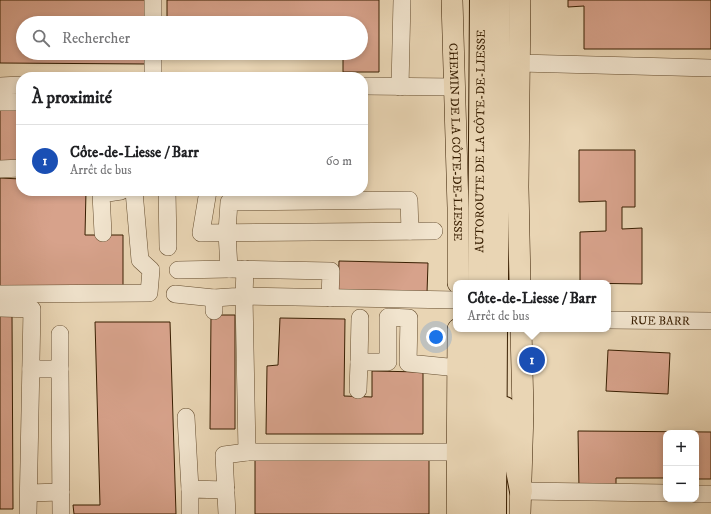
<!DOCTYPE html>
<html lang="fr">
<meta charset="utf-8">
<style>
body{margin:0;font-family:"IM FELL DW Pica",serif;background:#f2f2f2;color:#202124}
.controls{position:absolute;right:12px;bottom:12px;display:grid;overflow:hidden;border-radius:8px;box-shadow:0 2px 6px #0003}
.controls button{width:36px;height:36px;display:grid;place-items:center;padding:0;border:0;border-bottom:1px solid #e0e0e0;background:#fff;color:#202124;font:20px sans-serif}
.you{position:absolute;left:436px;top:337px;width:14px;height:14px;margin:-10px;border:3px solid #fff;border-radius:50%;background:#1a73e8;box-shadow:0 0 0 6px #1a73e833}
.badge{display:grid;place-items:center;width:26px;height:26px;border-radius:50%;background:#2563eb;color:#fff;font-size:13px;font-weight:700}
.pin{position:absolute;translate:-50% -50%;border:2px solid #fff;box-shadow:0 1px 4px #0006}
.popup{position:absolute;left:453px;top:280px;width:158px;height:52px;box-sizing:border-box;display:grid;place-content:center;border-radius:8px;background:#fff;filter:drop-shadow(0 1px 3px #0005);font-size:13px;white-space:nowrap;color:#757577}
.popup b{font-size:15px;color:#202124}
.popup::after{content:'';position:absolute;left:50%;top:100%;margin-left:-8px;border:8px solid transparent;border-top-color:#fff}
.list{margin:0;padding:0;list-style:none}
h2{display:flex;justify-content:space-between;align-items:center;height:52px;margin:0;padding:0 16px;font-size:17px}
h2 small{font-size:13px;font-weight:400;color:#757577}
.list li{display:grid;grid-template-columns:26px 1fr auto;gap:12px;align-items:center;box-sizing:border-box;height:72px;padding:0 16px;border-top:1px solid #e0e0e0}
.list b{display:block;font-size:15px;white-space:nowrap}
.list p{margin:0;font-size:13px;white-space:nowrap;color:#757577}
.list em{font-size:13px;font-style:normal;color:#757577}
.icon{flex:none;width:22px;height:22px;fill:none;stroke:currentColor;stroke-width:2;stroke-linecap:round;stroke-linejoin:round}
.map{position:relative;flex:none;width:711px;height:514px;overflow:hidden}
.search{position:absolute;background:#fff;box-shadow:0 2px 6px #0003;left:16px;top:16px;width:352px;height:44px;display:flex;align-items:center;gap:10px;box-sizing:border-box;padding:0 14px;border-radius:22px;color:#757577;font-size:15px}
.panel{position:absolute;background:#fff;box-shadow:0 2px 6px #0003;left:16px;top:72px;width:352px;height:124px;border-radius:16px}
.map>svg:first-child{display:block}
.building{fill:#d7a28b;stroke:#381e01}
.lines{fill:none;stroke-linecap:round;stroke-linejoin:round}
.minor-casing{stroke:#644c2e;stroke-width:18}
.major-casing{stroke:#381e01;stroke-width:22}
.highway-casing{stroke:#381e01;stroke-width:24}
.minor{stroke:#f1e4ce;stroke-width:17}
.major{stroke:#e9d5b4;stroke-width:21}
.highway{stroke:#e9d5b4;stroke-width:22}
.labels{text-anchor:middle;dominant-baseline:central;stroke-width:4;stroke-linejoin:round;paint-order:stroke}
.street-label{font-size:12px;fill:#381e01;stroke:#f1e4ce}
</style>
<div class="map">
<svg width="711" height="514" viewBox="0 0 711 514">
<rect width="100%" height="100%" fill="#e9d5b4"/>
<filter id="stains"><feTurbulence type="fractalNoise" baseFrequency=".005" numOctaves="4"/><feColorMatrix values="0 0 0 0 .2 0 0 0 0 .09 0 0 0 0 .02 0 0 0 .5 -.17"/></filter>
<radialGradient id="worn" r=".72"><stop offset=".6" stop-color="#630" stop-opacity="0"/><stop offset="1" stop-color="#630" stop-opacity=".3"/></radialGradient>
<g class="building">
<polygon points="0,0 147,0 147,23 23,23 23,53 147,53 147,64 0,63"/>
<polygon points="167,0 379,0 379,72 343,72 343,53 361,53 361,23 167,23"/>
<polygon points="568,0 711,0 711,49 584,49 584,6 568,7"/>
<rect x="0" y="107" width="19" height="56"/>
<polygon points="579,150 635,150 635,207 622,207 622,229 642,228 642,284 580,283 580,232 606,231 606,201 579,202"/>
<polygon points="0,178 21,179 21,191 86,191 85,235 123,235 123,287 0,286"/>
<polygon points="339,261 428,263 427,293 338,293"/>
<polygon points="0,314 12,314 13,509 0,509"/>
<polygon points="211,315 235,315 235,429 210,429"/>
<polygon points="280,318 345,319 344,396 372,397 372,371 423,372 423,434 266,434 267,366 278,365"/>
<polygon points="95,322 170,322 176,514 74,514 73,505 100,505"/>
<polygon points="608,350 670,353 668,394 606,391"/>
<polygon points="578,431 711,432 711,479 696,479 696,433 666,433 666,478 616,478 616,490 579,489"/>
<polygon points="255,457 429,458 429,514 255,514"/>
</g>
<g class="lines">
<g class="minor-casing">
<g id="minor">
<polyline points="153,0 153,23"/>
<polyline points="153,53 153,77"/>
<polyline points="519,63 711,68"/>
<polyline points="0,86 21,85"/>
<polyline points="363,86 455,87"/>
<polyline points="400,87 402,0"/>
<polyline points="0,102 21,102"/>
<polyline points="0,169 21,168"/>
<polyline points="167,191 168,247"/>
<polyline points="208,191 201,233 434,231"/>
<polyline points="103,233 101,194 121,191"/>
<polyline points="178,270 229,269"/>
<polyline points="0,294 149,293 151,270 140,260 134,191"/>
<polyline points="175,294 214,298"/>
<polyline points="330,298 331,271 229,269 227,232 229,202 409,200 410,231"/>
<polyline points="456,300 244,296 247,452 457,452"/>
<polyline points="0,308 32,309 28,514"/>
<polyline points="214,311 214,298 244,296 245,269"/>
<polyline points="360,318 359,362 388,362 388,317 409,318 408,363 448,367 458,366"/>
<path id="s1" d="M608 320 711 321"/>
<polyline points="60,334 60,369"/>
<polyline points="31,369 60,369 61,514"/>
<polyline points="358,390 359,362"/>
<polyline points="186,417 190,489"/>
<polyline points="521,491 666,493"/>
<polyline points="29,493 61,492"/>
<polyline points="696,494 711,494"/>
<polyline points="190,514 190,489 226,490"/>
<polyline points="227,514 224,455 247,452"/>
</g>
</g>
<g class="major-casing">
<g id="major">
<path id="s2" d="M452 0 458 208V283"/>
<polyline points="520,283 518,187 520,0"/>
<polyline points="457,514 458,329"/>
<polyline points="520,514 523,411 521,329"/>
</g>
</g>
<g class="highway-casing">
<g id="highway">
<path id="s3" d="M479 283 481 0"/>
<polyline points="497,283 499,0"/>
<polyline points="505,408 521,491"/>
<polyline points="477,514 479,329"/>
<polyline points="495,514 496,329"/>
</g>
</g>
<use href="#minor" class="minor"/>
<use href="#major" class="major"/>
<use href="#highway" class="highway"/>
</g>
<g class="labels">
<g class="street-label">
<text stroke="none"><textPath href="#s2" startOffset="142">CHEMIN DE LA CÔTE-DE-LIESSE</textPath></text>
<text stroke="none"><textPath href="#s3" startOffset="142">AUTOROUTE DE LA CÔTE-DE-LIESSE</textPath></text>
<text stroke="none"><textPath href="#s1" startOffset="52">RUE BARR</textPath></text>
</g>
</g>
<rect width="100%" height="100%" filter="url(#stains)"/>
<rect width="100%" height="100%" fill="url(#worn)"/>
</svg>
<div class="controls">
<button>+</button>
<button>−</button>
</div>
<div class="you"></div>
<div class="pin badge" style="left:532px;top:360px;background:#1a4fb4">1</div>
<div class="popup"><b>Côte-de-Liesse / Barr</b>Arrêt de bus</div>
<div class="search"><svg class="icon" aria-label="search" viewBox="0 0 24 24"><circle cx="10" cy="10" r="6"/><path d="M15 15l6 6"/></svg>Rechercher</div>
<section class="panel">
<h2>À proximité<small></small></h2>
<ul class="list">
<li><span class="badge" style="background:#1a4fb4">1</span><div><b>Côte-de-Liesse / Barr</b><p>Arrêt de bus</p></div><em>60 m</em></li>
</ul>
</section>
</div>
